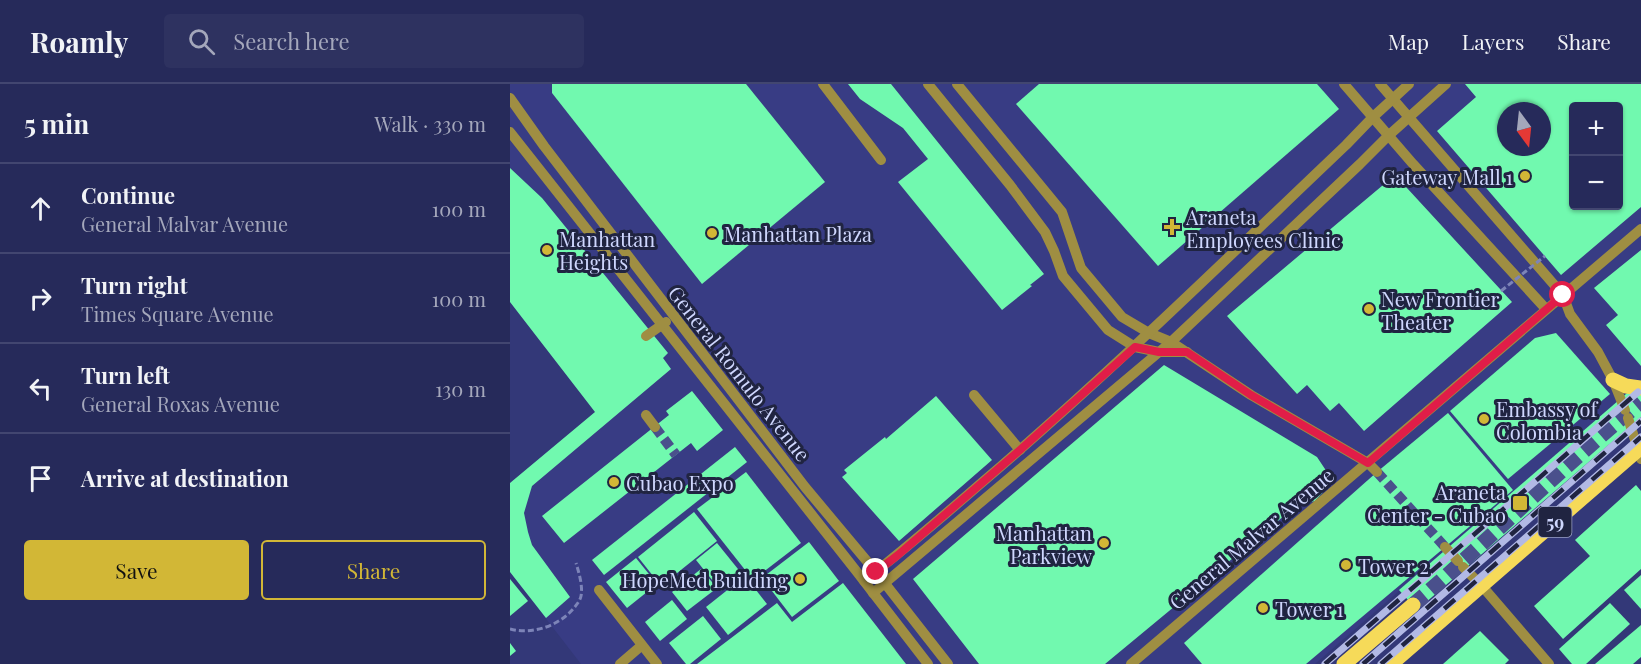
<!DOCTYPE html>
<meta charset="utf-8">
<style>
body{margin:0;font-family:"Playfair Display",serif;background:#2e3260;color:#f1f3f6}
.controls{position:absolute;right:18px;top:18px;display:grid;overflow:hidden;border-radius:6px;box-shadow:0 2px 4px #0004}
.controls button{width:54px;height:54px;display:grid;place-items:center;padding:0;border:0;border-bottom:2px solid #424670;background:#262a5a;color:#f1f3f6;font:30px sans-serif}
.compass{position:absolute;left:987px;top:18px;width:54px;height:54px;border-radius:50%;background:#262a5a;box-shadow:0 2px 4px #0004;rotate:165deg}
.stop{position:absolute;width:18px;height:18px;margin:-14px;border:4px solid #e11d48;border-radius:50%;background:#fff}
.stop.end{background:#e11d48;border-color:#fff;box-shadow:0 2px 6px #0008}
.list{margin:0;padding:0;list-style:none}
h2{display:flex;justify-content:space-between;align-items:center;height:78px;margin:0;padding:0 24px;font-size:26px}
h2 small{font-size:20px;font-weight:400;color:#a4a7bb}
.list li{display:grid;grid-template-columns:39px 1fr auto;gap:18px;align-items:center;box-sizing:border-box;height:90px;padding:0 24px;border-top:2px solid #424670}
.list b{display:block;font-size:22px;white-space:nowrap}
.list p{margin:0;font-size:20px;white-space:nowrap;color:#a4a7bb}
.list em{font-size:20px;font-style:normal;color:#a4a7bb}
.actions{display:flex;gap:12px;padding:18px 24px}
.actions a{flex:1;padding:14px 0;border:2px solid #d2b736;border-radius:6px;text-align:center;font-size:21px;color:#d2b736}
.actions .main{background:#d2b736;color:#111}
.icon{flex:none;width:33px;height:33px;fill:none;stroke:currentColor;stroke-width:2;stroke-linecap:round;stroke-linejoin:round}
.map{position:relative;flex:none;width:1131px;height:580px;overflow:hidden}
header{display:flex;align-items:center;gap:36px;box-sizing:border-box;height:84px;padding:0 30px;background:#262a5a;border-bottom:2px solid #424670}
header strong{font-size:28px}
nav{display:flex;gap:33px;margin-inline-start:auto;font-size:21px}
.search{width:420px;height:54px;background:#2e3260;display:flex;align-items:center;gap:15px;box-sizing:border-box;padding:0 21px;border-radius:6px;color:#a4a7bb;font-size:22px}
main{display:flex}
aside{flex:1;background:#262a5a}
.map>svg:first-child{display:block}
.built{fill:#383c84;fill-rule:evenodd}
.building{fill:#71f9af;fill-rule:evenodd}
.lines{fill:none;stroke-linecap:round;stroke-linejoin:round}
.minor-tunnel{stroke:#4a508c;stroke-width:10;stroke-dasharray:10 5;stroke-linecap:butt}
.major-tunnel{stroke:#4a508c;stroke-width:15;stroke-dasharray:15 8;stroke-linecap:butt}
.path{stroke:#7d84b8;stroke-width:3;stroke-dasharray:6 3;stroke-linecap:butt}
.minor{stroke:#9f8e42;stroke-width:10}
.major{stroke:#f6da59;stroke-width:15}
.rail-casing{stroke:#b2b9e5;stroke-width:7}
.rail{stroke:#202441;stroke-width:4.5;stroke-dasharray:14;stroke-linecap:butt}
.path-bridge{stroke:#7d84b8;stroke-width:3;stroke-dasharray:6 3;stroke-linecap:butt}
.route{stroke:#e11d48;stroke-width:8}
.poi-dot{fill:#d2b736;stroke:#202441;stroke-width:2}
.labels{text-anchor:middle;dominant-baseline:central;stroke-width:6;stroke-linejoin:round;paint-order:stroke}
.shield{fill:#202441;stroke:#9aa1c5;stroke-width:1.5}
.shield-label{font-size:18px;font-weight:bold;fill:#cfd7fe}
.poi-label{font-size:20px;fill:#cfd7fe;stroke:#202441;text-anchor:start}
.street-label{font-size:20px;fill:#cfd7fe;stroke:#202441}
</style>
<header>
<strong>Roamly</strong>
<div class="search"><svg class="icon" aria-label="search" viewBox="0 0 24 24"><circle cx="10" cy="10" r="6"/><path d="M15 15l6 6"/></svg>Search here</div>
<nav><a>Map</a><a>Layers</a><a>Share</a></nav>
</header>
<main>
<aside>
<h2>5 min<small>Walk · 330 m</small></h2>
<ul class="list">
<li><svg class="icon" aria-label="ahead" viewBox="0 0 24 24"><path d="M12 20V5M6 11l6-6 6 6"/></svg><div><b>Continue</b><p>General Malvar Avenue</p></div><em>100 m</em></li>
<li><svg class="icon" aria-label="right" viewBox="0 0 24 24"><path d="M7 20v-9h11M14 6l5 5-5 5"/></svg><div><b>Turn right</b><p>Times Square Avenue</p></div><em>100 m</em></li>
<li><svg class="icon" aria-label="left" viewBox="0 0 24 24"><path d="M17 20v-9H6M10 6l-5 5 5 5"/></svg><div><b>Turn left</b><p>General Roxas Avenue</p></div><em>130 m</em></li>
<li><svg class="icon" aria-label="arrive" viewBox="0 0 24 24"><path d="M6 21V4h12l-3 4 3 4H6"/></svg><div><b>Arrive at destination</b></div></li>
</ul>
<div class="actions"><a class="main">Save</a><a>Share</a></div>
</aside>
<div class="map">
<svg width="1131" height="580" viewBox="0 0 1131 580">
<rect width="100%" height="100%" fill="#333878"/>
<path class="built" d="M0 0H1131V297L805 580H71L0 488V399L85 328 0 218ZM1064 22H1108V122H1064ZM996 27H1032V63H996Z"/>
<g class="building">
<polygon points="42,0 236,0 315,98 192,200 42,9"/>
<polygon points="338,0 381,0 534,190 520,201 522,202 492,226 388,98 418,75 393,44 350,15"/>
<polygon points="529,0 807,0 829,25 648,182 506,20"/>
<path d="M955 0H1131V123L1051 191 927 47 966 13ZM1064 22H1108V122H1064ZM996 27H1032V63H996Z"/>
<polygon points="0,84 32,114 158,269 153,274 161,285 22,402 14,429 18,448 22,461 60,513 36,534 0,488 0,399 85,328 0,218"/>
<polygon points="885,91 1002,218 854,347 829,319 820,327 797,301 787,310 717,232"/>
<polygon points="1131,166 1131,282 1096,241 1108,231 1084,204"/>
<polygon points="1046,249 1100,310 998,395 940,327 1025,254"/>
<polygon points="654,281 807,373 817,388 814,407 805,417 786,422 595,580 469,580 403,495"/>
<polygon points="1131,297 1131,333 907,526 889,506"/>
<polygon points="182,307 213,346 187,367 181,359 54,459 32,432 159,331 156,327"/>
<polygon points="426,312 482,376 389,457 332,393 337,389 334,386 375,353 376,355"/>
<polygon points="938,329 1003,406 796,580 692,580 674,559 867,388"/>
<polygon points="225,363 237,378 94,491 82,476"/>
<polygon points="236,388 291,459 243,496 187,425"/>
<polygon points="1126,401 1131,407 1131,485 1053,555 1024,522 1080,472 1065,456"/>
<polygon points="184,428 207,457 151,502 128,473"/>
<polygon points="299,458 329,497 282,533 252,494"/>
<polygon points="207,459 232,490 211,507 186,476"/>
<polygon points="126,474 147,500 117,524 96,498"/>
<polygon points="191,485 207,504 177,527 162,508"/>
<polygon points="1131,491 1131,525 1114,506"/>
<polygon points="235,492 257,520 218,551 196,523"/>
<polygon points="0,495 18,517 0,532"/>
<polygon points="333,499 396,580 187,580 267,519 282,538"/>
<polygon points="162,516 177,535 150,557 135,538"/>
<polygon points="1100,519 1120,540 1076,580 1062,580 1049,565"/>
<polygon points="193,532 211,555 180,580 176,580 159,559"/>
<polygon points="1131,541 1131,573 1123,580 1085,580"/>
<polygon points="970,547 999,576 995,580 933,580"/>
<polygon points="0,559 6,567 0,572"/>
</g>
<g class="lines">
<g class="minor-tunnel">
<polyline points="145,343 166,371"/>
<polyline points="867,388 935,463"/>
</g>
<path class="major-tunnel" d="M903 521C980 455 1052 383 1131 318"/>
<path class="path" d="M0 545C22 551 49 542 64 524 67 520 70 517 71 512 73 502 69 489 66 479"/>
<g class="minor">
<polyline points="313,0 371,76"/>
<polyline points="418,0 500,101 535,148 544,167 553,192 598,246 625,263 649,268 677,268"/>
<polyline points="447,0 552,128 571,184 612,233 639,249 661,258 741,311 858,379 867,388"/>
<polyline points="834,0 903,80 1036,225"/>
<polyline points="870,0 1053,211 1060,230 1088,268 1103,296 1115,326"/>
<polyline points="0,14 34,62 243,335 295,403 366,488 438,580"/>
<polyline points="0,48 347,488 418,580"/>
<polyline points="136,252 156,238"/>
<polyline points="464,311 510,366"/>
<polyline points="136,331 145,343"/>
<polyline points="1118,334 1131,375"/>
<polyline points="935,463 948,477"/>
<polyline points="953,483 972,502 1039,580"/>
<path d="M354 497C394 466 431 434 469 401 596 293 715 176 836 61L863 33 899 0"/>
<polyline points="89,506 147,580"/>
<polyline points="363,509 661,258 850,80 878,52 936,0"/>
<polyline points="110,580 131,562"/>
<polyline points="621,580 1131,145"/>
</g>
<g class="major">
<polyline points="1103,296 1116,302 1131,304"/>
<polyline points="834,580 903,521"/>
<polyline points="881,580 1131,363"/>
</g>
<g class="rail-casing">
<g id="rail">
<polyline points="815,580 1128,308"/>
<polyline points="853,580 1131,337"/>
<polyline points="871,580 1131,353"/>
</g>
</g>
<use href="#rail" class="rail"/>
<polyline class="path-bridge" points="991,207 1035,172"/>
</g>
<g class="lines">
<polyline class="route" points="366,488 388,471 510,366 625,263 649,268 677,268 741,311 858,379 1053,211"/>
</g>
<g class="poi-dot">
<circle cx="1015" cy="92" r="6"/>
<path d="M659 134h6v6h6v6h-6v6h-6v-6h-6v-6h6z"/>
<circle cx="202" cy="149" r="6"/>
<circle cx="37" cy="166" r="6"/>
<circle cx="859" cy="225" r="6"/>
<circle cx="974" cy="335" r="6"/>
<circle cx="104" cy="398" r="6"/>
<rect x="1002" y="411" width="16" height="16" rx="3"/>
<circle cx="594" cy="459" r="6"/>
<circle cx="836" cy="481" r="6"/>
<circle cx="290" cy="495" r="6"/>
<circle cx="753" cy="524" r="6"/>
</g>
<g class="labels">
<rect class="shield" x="1028.5" y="423" width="33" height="30" rx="4.5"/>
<g class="shield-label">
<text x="1045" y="438">59</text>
</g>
<g class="poi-label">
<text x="1003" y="92" text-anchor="end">Gateway Mall 1</text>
<text x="676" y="132">Araneta<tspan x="676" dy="23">Employees Clinic</tspan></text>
<text x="214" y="149">Manhattan Plaza</text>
<text x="49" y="154">Manhattan<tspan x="49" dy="23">Heights</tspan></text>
<text x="871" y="214">New Frontier<tspan x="871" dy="23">Theater</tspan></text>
<text x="986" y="324">Embassy of<tspan x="986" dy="23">Colombia</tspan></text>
<text x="116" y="398">Cubao Expo</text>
<text x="996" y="407" text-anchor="end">Araneta<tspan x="996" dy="23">Center - Cubao</tspan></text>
<text x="582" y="448" text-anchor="end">Manhattan<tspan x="582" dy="23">Parkview</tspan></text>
<text x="848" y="481">Tower 2</text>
<text x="278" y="495" text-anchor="end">HopeMed Building</text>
<text x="765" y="524">Tower 1</text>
</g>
<g class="street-label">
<text transform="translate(230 289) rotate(52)">General Romulo Avenue</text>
<text transform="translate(741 454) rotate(-40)">General Malvar Avenue</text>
</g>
</g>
</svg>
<div class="controls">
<button>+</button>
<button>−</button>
</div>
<svg class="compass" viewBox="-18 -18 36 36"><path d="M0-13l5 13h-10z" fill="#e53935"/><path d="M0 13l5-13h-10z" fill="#a4a7bb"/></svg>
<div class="stop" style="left:1053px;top:211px"></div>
<div class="stop end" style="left:366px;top:488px"></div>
</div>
</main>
